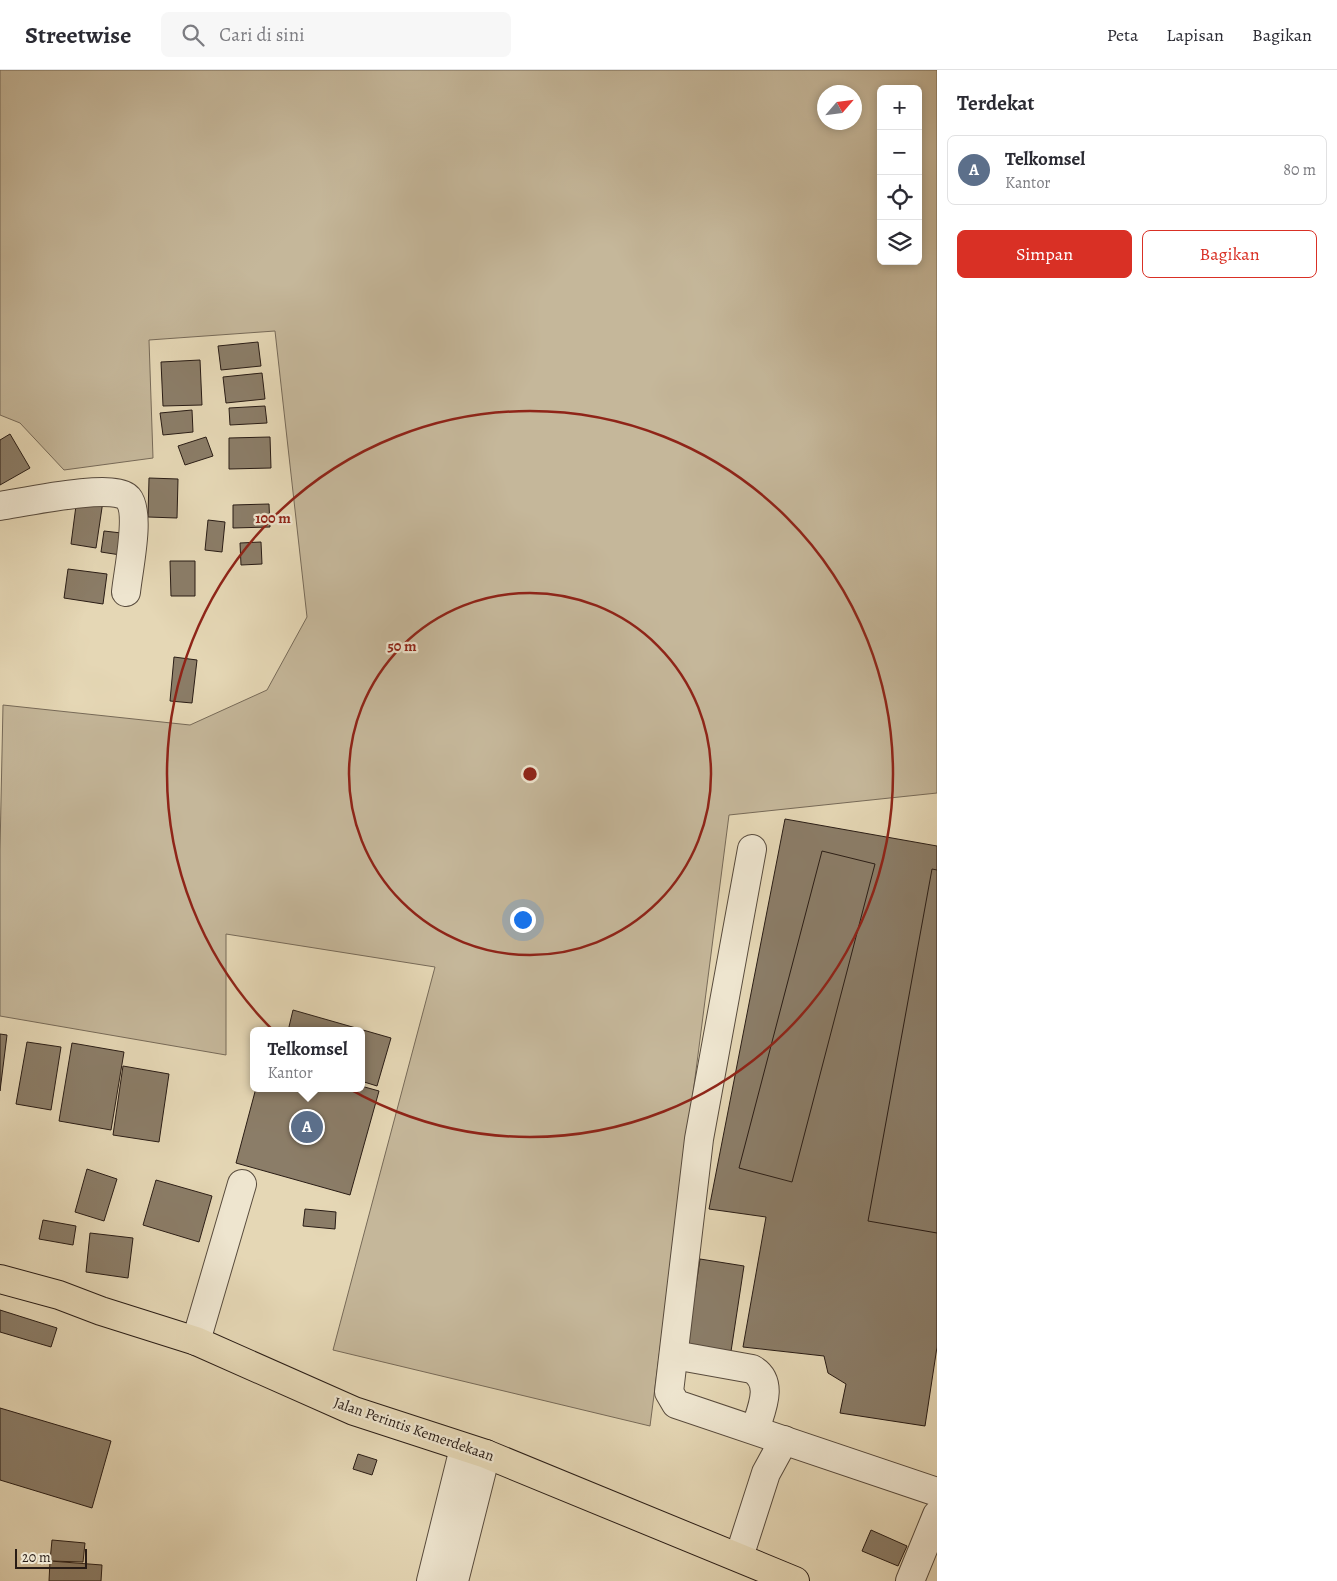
<!DOCTYPE html>
<html lang="id">
<meta charset="utf-8">
<style>
body{margin:0;font-family:Alegreya,serif;background:#f7f7f7;color:#2b2b33}
.controls{position:absolute;right:15px;top:15px;display:grid;overflow:hidden;border-radius:8px;box-shadow:0 2px 8px #0003}
.controls button{width:45px;height:45px;display:grid;place-items:center;padding:0;border:0;border-bottom:1px solid #e1e1e2;background:#fff;color:#2b2b33;font:25px sans-serif}
.compass{position:absolute;left:817px;top:15px;width:45px;height:45px;border-radius:50%;background:#fff;box-shadow:0 2px 8px #0003;rotate:62deg}
.scale{position:absolute;left:15px;bottom:12px;width:72px;box-sizing:border-box;padding-left:5px;border:2px solid #291c15;border-top:0;font-size:14px;line-height:18px;white-space:nowrap;color:#291c15;-webkit-text-stroke:4px #eee5cf;paint-order:stroke}
.you{position:absolute;left:522px;top:849px;width:18px;height:18px;margin:-12px;border:4px solid #fff;border-radius:50%;background:#1a73e8;box-shadow:0 0 0 8px #1a73e833}
.badge{display:grid;place-items:center;width:32px;height:32px;border-radius:50%;background:#d93025;color:#fff;font-size:16px;font-weight:700}
.pin{position:absolute;translate:-50% -50%;border:2px solid #fff;box-shadow:0 1px 5px #0006}
.popup{position:absolute;left:250px;top:957px;width:115px;height:65px;box-sizing:border-box;display:grid;place-content:center;border-radius:8px;background:#fff;filter:drop-shadow(0 1px 4px #0005);font-size:16px;white-space:nowrap;color:#7c7c81}
.popup b{font-size:19px;color:#2b2b33}
.popup::after{content:'';position:absolute;left:50%;top:100%;margin-left:-10px;border:10px solid transparent;border-top-color:#fff}
.list{margin:0;padding:0;list-style:none}
h2{display:flex;justify-content:space-between;align-items:center;height:65px;margin:0;padding:0 20px;font-size:21px}
h2 small{font-size:16px;font-weight:400;color:#7c7c81}
.list li{display:grid;grid-template-columns:32px 1fr auto;gap:15px;align-items:center;box-sizing:border-box;height:70px;margin:0 10px 10px;padding:0 10px;border:1px solid #e1e1e2;border-radius:8px}
.list b{display:block;font-size:19px;white-space:nowrap}
.list p{margin:0;font-size:16px;white-space:nowrap;color:#7c7c81}
.list em{font-size:16px;font-style:normal;color:#7c7c81}
.actions{display:flex;gap:10px;padding:15px 20px}
.actions a{flex:1;padding:11px 0;border:1px solid #d93025;border-radius:8px;text-align:center;font-size:18px;color:#d93025}
.actions .main{background:#d93025;color:#fff}
.icon{flex:none;width:28px;height:28px;fill:none;stroke:currentColor;stroke-width:2;stroke-linecap:round;stroke-linejoin:round}
.map{position:relative;flex:none;width:937px;height:1511px;overflow:hidden}
header{display:flex;align-items:center;gap:30px;box-sizing:border-box;height:70px;padding:0 25px;background:#fff;border-bottom:1px solid #e1e1e2}
header strong{font-size:24px}
nav{display:flex;gap:28px;margin-inline-start:auto;font-size:18px}
.search{width:350px;height:45px;background:#f7f7f7;display:flex;align-items:center;gap:12px;box-sizing:border-box;padding:0 18px;border-radius:8px;color:#7c7c81;font-size:19px}
main{display:flex}
aside{flex:1;background:#fff}
.map>svg:first-child{display:block}
.green{fill:#c5b79a;stroke:#776a58;fill-rule:evenodd}
.building{fill:#8b7d68;stroke:#291c15}
.lines{fill:none;stroke-linecap:round;stroke-linejoin:round}
.minor-casing{stroke:#584b3d;stroke-width:30}
.highway-casing{stroke:#291c15;stroke-width:30}
.minor{stroke:#eee5cf;stroke-width:28}
.highway{stroke:#e5d7b5;stroke-width:28}
.ring{fill:none;stroke:#8f2418;stroke-width:2.5}
.labels{text-anchor:middle;dominant-baseline:central;stroke-width:4.5;stroke-linejoin:round;paint-order:stroke}
.street-label{font-size:15px;fill:#291c15;stroke:#eee5cf}
.centre{fill:#8f2418;stroke:#eee5cf;stroke-width:2.5}
.ring-label{font-size:15px;text-anchor:middle;font-weight:bold;fill:#8f2418;stroke:#eee5cf;stroke-width:4.5;stroke-linejoin:round;paint-order:stroke}
</style>
<header>
<strong>Streetwise</strong>
<div class="search"><svg class="icon" aria-label="search" viewBox="0 0 24 24"><circle cx="10" cy="10" r="6"/><path d="M15 15l6 6"/></svg>Cari di sini</div>
<nav><a>Peta</a><a>Lapisan</a><a>Bagikan</a></nav>
</header>
<main>
<div class="map">
<svg width="937" height="1511" viewBox="0 0 937 1511">
<rect width="100%" height="100%" fill="#e5d7b5"/>
<filter id="stains"><feTurbulence type="fractalNoise" baseFrequency=".004" numOctaves="4"/><feColorMatrix values="0 0 0 0 .2 0 0 0 0 .09 0 0 0 0 .02 0 0 0 .5 -.17"/></filter>
<radialGradient id="worn" r=".72"><stop offset=".6" stop-color="#630" stop-opacity="0"/><stop offset="1" stop-color="#630" stop-opacity=".3"/></radialGradient>
<path class="green" d="M0 0H937V723L729 745 650 1356 333 1280 435 897 226 864V985L0 946V780L3 635 190 655 267 620 307 547 275 261 149 270 153 388 64 400 20 353 0 345ZM881 19H918V191H881ZM824 22H854V52H824Z"/>
<g class="building">
<polygon points="258,272 261,296 221,300 218,276"/>
<polygon points="200,290 202,335 163,336 161,292"/>
<polygon points="262,303 265,329 226,333 223,307"/>
<polygon points="265,336 267,353 230,355 229,338"/>
<polygon points="192,340 193,362 163,365 160,343"/>
<polygon points="10,364 30,398 0,415 0,370"/>
<polygon points="206,367 213,386 185,395 178,376"/>
<polygon points="270,367 271,398 229,399 229,368"/>
<polygon points="149,408 178,409 177,448 148,447"/>
<polygon points="77,428 103,431 96,478 71,474"/>
<polygon points="269,434 270,457 233,458 233,435"/>
<polygon points="208,450 225,452 222,482 205,480"/>
<polygon points="104,461 130,464 127,486 101,482"/>
<polygon points="261,472 262,494 241,495 240,473"/>
<polygon points="170,491 195,491 195,526 171,526"/>
<polygon points="68,499 107,504 103,534 64,528"/>
<polygon points="174,587 197,590 192,633 170,631"/>
<polygon points="785,749 937,776 937,1277 925,1356 840,1343 846,1314 828,1303 824,1286 743,1277 766,1147 709,1139"/>
<polygon points="822,781 875,794 792,1112 739,1098"/>
<polygon points="932,799 937,800 937,1163 868,1151"/>
<polygon points="293,940 391,968 377,1016 361,1011 361,961 288,961"/>
<polygon points="0,964 7,965 0,1021"/>
<polygon points="27,972 61,977 51,1040 16,1034"/>
<polygon points="72,973 124,982 111,1060 59,1051"/>
<polygon points="123,996 169,1004 159,1072 113,1065"/>
<polygon points="361,1016 379,1021 350,1125 236,1093 256,1018 361,1018"/>
<polygon points="87,1099 117,1109 104,1151 75,1142"/>
<polygon points="156,1110 212,1126 199,1172 143,1155"/>
<polygon points="305,1139 336,1142 335,1159 303,1156"/>
<polygon points="43,1150 76,1156 73,1175 39,1169"/>
<polygon points="90,1163 133,1168 128,1208 86,1202"/>
<polygon points="700,1189 744,1196 730,1288 686,1281"/>
<polygon points="0,1240 57,1258 51,1277 0,1262"/>
<polygon points="0,1338 111,1371 92,1438 0,1410"/>
<polygon points="358,1384 377,1390 372,1405 353,1399"/>
<polygon points="871,1460 907,1476 898,1496 862,1481"/>
<polygon points="52,1470 85,1473 83,1492 50,1491"/>
<polygon points="50,1491 102,1495 101,1511 49,1511"/>
</g>
<g class="lines">
<g class="minor-casing">
<g id="minor">
<path d="M0 436C21 433 115 412 128 428 141 443 128 501 126 522"/>
<polyline points="752,779 699,1069 669,1322 676,1334 937,1422"/>
<polyline points="196,1271 242,1114"/>
<path d="M674 1285 752 1299C775 1312 761 1340 755 1360"/>
<polyline points="739,1487 766,1403 784,1370"/>
<polyline points="431,1511 464,1378"/>
<polyline points="454,1511 486,1384"/>
<polyline points="910,1511 937,1445"/>
</g>
</g>
<g class="highway-casing">
<polyline id="highway" points="0,1209 59,1225 101,1241 196,1271 354,1341 486,1384 795,1511"/>
</g>
<use href="#minor" class="minor"/>
<use href="#highway" class="highway"/>
</g>
<g class="ring">
<circle cx="530" cy="704" r="181"/>
<circle cx="530" cy="704" r="363"/>
</g>
<g class="labels">
<g class="street-label">
<text transform="translate(414 1359) rotate(19)">Jalan Perintis Kemerdekaan</text>
</g>
</g>
<circle cx="530" cy="704" r="8" class="centre"/>
<g class="ring-label">
<text x="273" y="453">100 m</text>
<text x="402" y="581">50 m</text>
</g>
<rect width="100%" height="100%" filter="url(#stains)"/>
<rect width="100%" height="100%" fill="url(#worn)"/>
</svg>
<div class="controls">
<button>+</button>
<button>−</button>
<button><svg class="icon" aria-label="locate" viewBox="0 0 24 24"><circle cx="12" cy="12" r="6"/><path d="M12 2v4M12 18v4M2 12h4M18 12h4"/></svg></button>
<button><svg class="icon" aria-label="layers" viewBox="0 0 24 24"><path d="M12 4l9 5-9 5-9-5zM3 14l9 5 9-5"/></svg></button>
</div>
<svg class="compass" viewBox="-18 -18 36 36"><path d="M0-13l5 13h-10z" fill="#e53935"/><path d="M0 13l5-13h-10z" fill="#7c7c81"/></svg>
<div class="scale">20 m</div>
<div class="you"></div>
<div class="pin badge" style="left:307px;top:1057px;background:#5c6f8a">A</div>
<div class="popup"><b>Telkomsel</b>Kantor</div>
</div>
<aside>
<h2>Terdekat<small></small></h2>
<ul class="list">
<li><span class="badge" style="background:#5c6f8a">A</span><div><b>Telkomsel</b><p>Kantor</p></div><em>80 m</em></li>
</ul>
<div class="actions"><a class="main">Simpan</a><a>Bagikan</a></div>
</aside>
</main>
